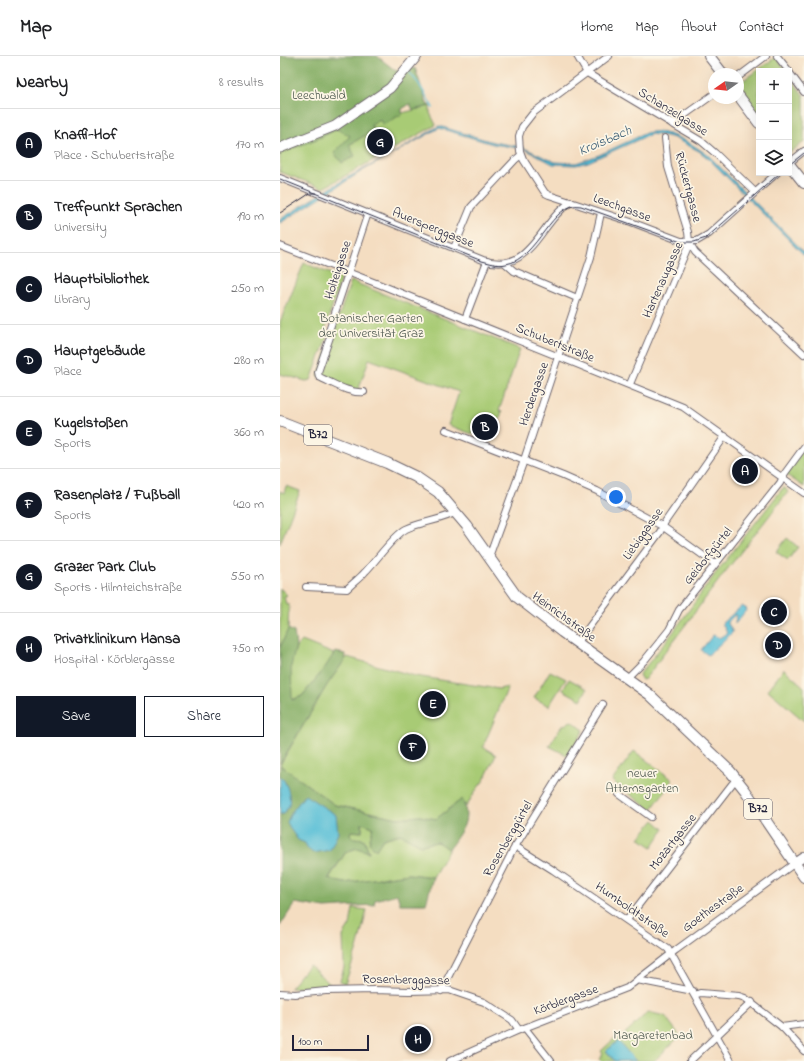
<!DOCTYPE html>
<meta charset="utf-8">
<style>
body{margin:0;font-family:"Indie Flower",sans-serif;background:#f6f6f6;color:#202124}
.controls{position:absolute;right:12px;top:12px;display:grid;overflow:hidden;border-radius:0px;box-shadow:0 4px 16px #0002}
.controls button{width:36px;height:36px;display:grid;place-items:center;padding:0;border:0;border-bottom:1px solid #e0e0e0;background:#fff;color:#202124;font:20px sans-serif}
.compass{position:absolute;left:428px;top:12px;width:36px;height:36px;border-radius:50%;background:#fff;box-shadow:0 4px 16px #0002;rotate:256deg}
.scale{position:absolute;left:12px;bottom:10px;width:77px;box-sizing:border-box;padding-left:4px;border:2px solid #22223b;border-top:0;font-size:11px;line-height:14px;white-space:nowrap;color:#22223b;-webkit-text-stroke:3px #fcf5e5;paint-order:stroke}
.you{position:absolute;left:336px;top:441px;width:14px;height:14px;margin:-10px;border:3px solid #fff;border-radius:50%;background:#1a73e8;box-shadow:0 0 0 6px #1a73e833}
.badge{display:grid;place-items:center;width:26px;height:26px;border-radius:50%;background:#111827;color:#fff;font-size:13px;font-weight:700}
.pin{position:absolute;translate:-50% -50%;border:2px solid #fff;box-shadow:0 1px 4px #0006}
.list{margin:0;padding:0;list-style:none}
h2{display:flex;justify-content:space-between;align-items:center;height:52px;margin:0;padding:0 16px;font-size:17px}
h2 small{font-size:13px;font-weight:400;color:#757577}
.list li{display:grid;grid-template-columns:26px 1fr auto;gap:12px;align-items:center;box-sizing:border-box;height:72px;padding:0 16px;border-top:1px solid #e0e0e0}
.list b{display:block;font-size:15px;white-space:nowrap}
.list p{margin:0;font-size:13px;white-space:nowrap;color:#757577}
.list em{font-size:13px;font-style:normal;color:#757577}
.actions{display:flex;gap:8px;padding:12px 16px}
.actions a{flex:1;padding:9px 0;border:1px solid #111827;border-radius:0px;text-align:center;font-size:14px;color:#111827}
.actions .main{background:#111827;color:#fff}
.icon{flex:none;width:22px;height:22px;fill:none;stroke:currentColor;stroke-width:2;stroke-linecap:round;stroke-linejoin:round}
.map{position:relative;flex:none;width:524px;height:1005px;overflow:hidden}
header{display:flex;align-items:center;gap:24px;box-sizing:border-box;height:56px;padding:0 20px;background:#fff;border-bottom:1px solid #e0e0e0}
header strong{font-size:19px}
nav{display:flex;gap:22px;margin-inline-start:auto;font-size:14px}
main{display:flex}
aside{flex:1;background:#fff}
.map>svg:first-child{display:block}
.green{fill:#a8cb75;stroke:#657658}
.forest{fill:#86af66;stroke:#546850}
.water{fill:#59bfd7;stroke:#3e7089}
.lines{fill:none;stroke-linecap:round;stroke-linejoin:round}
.stream{stroke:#59bfd7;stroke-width:1.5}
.minor-casing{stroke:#6c636a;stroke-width:8}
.tertiary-casing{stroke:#6c636a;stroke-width:10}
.secondary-casing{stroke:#6c636a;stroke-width:11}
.primary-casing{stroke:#6c636a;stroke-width:12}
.minor{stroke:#fff;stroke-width:6}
.tertiary{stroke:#fff;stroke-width:8}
.secondary{stroke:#fff;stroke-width:9}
.primary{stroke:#fff;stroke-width:10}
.tram{stroke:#22223b;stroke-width:1}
.labels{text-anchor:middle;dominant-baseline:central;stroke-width:3.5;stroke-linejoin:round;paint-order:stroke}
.shield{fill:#fcf5e5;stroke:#63616e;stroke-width:1}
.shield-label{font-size:12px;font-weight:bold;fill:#22223b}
.park-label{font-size:13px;fill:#4a554c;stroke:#fcf5e5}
.street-label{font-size:13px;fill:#22223b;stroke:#fcf5e5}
.water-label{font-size:14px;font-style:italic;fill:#355972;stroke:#fcf5e5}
</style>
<header>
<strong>Map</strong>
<nav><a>Home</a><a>Map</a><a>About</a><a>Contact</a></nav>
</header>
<main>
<aside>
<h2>Nearby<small>8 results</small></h2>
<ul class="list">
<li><span class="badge">A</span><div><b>Knaffl-Hof</b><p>Place · Schubertstraße</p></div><em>170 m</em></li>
<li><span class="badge">B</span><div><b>Treffpunkt Sprachen</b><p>University</p></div><em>190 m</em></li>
<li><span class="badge">C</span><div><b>Hauptbibliothek</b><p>Library</p></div><em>250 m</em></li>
<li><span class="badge">D</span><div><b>Hauptgebäude</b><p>Place</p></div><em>280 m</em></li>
<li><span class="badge">E</span><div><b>Kugelstoßen</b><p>Sports</p></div><em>360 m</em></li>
<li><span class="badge">F</span><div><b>Rasenplatz / Fußball</b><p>Sports</p></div><em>420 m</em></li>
<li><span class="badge">G</span><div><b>Grazer Park Club</b><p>Sports · Hilmteichstraße</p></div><em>550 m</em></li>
<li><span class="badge">H</span><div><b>Privatklinikum Hansa</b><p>Hospital · Körblergasse</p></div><em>750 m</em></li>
</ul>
<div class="actions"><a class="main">Save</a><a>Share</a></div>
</aside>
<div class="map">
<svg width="524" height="1005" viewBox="0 0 524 1005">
<rect width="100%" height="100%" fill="#fcf5e5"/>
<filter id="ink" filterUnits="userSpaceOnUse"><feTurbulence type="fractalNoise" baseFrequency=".025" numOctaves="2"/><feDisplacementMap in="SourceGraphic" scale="8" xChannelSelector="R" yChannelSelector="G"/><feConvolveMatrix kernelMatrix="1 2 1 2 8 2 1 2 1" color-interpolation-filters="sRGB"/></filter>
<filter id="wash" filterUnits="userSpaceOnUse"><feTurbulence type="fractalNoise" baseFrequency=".012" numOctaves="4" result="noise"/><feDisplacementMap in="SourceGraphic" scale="16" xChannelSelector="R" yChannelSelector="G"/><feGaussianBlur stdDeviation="0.9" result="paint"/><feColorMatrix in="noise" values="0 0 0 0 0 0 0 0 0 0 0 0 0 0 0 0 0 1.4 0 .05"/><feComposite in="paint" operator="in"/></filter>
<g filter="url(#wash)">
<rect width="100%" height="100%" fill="#f4ddc1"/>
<g class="green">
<polygon points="496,1 506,15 479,15 479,60 458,31 458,28"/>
<polygon points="509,19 524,40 524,86 509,97"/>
<polygon points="150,50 150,57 156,69 43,132 0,116 0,97 39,82 57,73 70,80 55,97 94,74 91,69 100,64 103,69 122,57"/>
<polygon points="24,207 61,222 45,274 48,279 31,324 26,325 0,318 0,266"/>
<polygon points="71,225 240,293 219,355 222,356 217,370 198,363 192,378 168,369 179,336 89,303 78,335 38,320"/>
<polygon points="524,391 524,431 508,420 505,417"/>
<polygon points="6,430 20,435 0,488 0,435 4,437"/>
<polygon points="503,432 505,432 508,436 442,520 365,623 362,624 359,619 394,575 435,518"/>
<polygon points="507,482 518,491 508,504 496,496"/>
<polygon points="0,532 7,539 4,541 6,548 9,547 8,574 0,592"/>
<path d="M22 585 54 598 45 612 22 640 11 644C10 626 7 598 22 585Z"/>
<polygon points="67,601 135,620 219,633 228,631 203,691 216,699 204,724 194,737 186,751 182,743 156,763 140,760 118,762 55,749 0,709 47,629"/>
<polygon points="504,613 524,631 524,665 488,634"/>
<polygon points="270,615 286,623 269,650 254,642"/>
<polygon points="289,623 307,633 301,644 283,634"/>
<polygon points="291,665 304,674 288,700 269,690 281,671"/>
<polygon points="354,695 393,724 371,754 332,725"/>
<polygon points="374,764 384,773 372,791 359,782"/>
<polygon points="82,767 93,771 96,793 103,783 121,778 141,789 157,786 169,793 153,821 129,818 64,827 48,824 66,796 77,792 89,796 84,783 72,782 70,778 71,775 82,776"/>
<polygon points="73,852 87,854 77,893 65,928 60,925 64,911 63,880 70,869"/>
<polygon points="29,909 52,930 10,932"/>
<polygon points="368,956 385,960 400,980 374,1005 321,1005 319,1003 323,998 321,995 336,981 339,983"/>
</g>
<g class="forest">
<polygon points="0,0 97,0 116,15 135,12 147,48 150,50 133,54 130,48 122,53 122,58 103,69 100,64 91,69 94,74 69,89 75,100 62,107 54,97 70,80 57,73 39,82 0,97"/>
<polygon points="8,573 14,576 16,590 11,610 12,644 22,640 44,613 55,596 65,598 64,605 47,629 0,708 0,592"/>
<path d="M0 709 55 749 118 762 140 760 156 763 182 743C192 766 181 774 169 793L157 786 141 789 120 778 103 783 96 794 89 787 93 771 82 767V776L71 775 70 778 72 782 84 783 89 796 77 792 66 796 48 823 64 827 129 818 153 821 146 848H120L117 838 95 844 94 849 45 852 15 847 0 870V758H4C5 755 8 752 9 749 10 739 7 726 0 720Z"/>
</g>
<g class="water">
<path d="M159 70 213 86 242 91 275 106 296 107 319 99 366 77C385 71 415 89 430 101L524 196V199L429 103 419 95 394 82 387 80 371 78 308 106 296 109 273 108 245 93 213 88 159 72 82 115 0 167V164L4 161 67 122 118 95Z"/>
<polygon points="462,550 467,553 455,568 456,558 447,566 453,576 428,599 421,594 433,579 439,582 447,577 442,567"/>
<path d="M0 720C7 726 11 740 9 749 8 752 5 755 4 758H0Z"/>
<polygon points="25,739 56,759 58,777 50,794 33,797 28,793 25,787 18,784 11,774 7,766 11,757"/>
<polygon points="338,985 356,1005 335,1005 326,995"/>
</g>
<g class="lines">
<polyline class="stream" points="130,17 139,28 153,52"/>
</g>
</g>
<g filter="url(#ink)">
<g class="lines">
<g class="minor-casing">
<g id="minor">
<polyline points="297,0 307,17 421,85 435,97 475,136"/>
<polyline points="329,0 253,57 242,71 239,80 240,95 243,103 265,137 269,139 351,166 401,185 417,185 429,178 497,117"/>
<polyline points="497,0 509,15"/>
<polyline points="509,16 524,36"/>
<polyline points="458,21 486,0"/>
<polyline points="392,68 434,38"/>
<polyline points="509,107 524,95"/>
<path d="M0 122 203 204C251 220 259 166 291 146"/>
<polyline points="409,186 415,196 524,298"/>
<polyline points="0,190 101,229 403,351 524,437"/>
<polyline points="174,192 191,151 235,104 241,99"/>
<polyline points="225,207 234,215 297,242"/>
<polyline points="185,263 207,205"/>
<polyline points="350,328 407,193 409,185 408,176 388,111 385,82"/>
<path d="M84 336C69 338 53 327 39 321L38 316 51 278 49 275 88 157"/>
<polyline points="166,374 283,420 317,435 382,470 435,508"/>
<polyline points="209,501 242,410 311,201 321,157"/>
<path d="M26 531 67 533C73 527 80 522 85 516 96 505 113 480 126 473 142 465 161 465 176 456"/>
<polyline points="297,587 380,476 385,466 445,380"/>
<polyline points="347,622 364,605 389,574 399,554 500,427 505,417 524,391"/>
<polyline points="339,738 371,761"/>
<polyline points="235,790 273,814 388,893 451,1005"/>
<polyline points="347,864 452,728 457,723"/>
<polyline points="357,924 413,935"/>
<polyline points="161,935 233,794 323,648"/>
<polyline points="0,937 15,938 46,935 94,934 129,935 169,934 204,946 232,964 239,974"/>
<polyline points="415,939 420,937 459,940 465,942 502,971 524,995"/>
<polyline points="502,971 524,968"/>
<polyline points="245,972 271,1005"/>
<polyline points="170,1005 239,974 347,932 396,894 515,807"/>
<polyline points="410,1005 472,946"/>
</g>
</g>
<g class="tertiary-casing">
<polyline id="tertiary" points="515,807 524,801"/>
</g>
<g class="secondary-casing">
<polyline id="secondary" points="0,92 55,70 100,39 110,32 137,0"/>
</g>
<g class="primary-casing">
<g id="primary">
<polyline points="429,0 443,18"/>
<polyline points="458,39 479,67"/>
<polyline points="509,108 524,127"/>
<polyline points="0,365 107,407 136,421 158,436 187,470 237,541 282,576 369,638 450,715 465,734 524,821"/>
</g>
</g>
<use href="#minor" class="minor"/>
<use href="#tertiary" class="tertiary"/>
<use href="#secondary" class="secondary"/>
<use href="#primary" class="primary"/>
<g class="tram">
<polyline points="509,109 524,97"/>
<path d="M0 123 202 205C210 207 218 210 226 208 258 203 272 144 301 150L401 186H414L426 182 500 117"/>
<polyline points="0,157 26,140 30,137 36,137"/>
</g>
</g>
</g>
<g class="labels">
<g class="shield">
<rect x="24" y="369" width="28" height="20" rx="3"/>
<rect x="464" y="743" width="28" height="20" rx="3"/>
</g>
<g class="shield-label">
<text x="38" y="379">B72</text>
<text x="478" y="753">B72</text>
</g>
<g class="park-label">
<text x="39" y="39">Leechwald</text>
<text x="91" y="262">Botanischer Garten<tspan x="91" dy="15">der Universität Graz</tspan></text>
<text x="362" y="717">neuer<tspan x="362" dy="15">Attemsgarten</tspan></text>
<text x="373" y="979">Margaretenbad</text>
</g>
<g class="street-label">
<text transform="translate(393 56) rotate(32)">Schanzelgasse</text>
<text transform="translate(408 131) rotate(75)">Rückertgasse</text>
<text transform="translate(342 152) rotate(20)">Leechgasse</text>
<text transform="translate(153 172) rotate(22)">Auersperggasse</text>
<text transform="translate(58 214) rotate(-72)">Holteigasse</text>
<text transform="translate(383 224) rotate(-66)">Hartenaugasse</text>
<text transform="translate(275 287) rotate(22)">Schubertstraße</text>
<text transform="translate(254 338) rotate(-71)">Herdergasse</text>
<text transform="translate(363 478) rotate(-55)">Liebiggasse</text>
<text transform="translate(428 500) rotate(-51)">Geidorfgürtel</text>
<text transform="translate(284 561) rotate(36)">Heinrichstraße</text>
<text transform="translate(228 783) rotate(-60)">Rosenberggürtel</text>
<text transform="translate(393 786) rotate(-52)">Mozartgasse</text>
<text transform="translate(433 852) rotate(-36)">Goethestraße</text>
<text transform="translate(352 854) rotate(35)">Humboldtstraße</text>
<text transform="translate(126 924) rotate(1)">Rosenberggasse</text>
<text transform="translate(286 944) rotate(-20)">Körblergasse</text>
</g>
<g class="water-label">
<text transform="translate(325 85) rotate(-23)">Kroisbach</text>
</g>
</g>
</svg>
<div class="controls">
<button>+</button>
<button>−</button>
<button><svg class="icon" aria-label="layers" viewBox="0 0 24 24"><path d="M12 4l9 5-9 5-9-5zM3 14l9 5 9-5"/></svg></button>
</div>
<svg class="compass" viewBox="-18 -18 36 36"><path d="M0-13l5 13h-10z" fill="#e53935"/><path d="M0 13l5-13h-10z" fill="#757577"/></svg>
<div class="scale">100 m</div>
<div class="you"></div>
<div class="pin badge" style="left:465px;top:415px">A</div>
<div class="pin badge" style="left:205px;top:371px">B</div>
<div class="pin badge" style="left:494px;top:556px">C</div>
<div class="pin badge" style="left:498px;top:589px">D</div>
<div class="pin badge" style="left:153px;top:648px">E</div>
<div class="pin badge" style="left:133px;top:691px">F</div>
<div class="pin badge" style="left:100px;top:86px">G</div>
<div class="pin badge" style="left:138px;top:983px">H</div>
</div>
</main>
